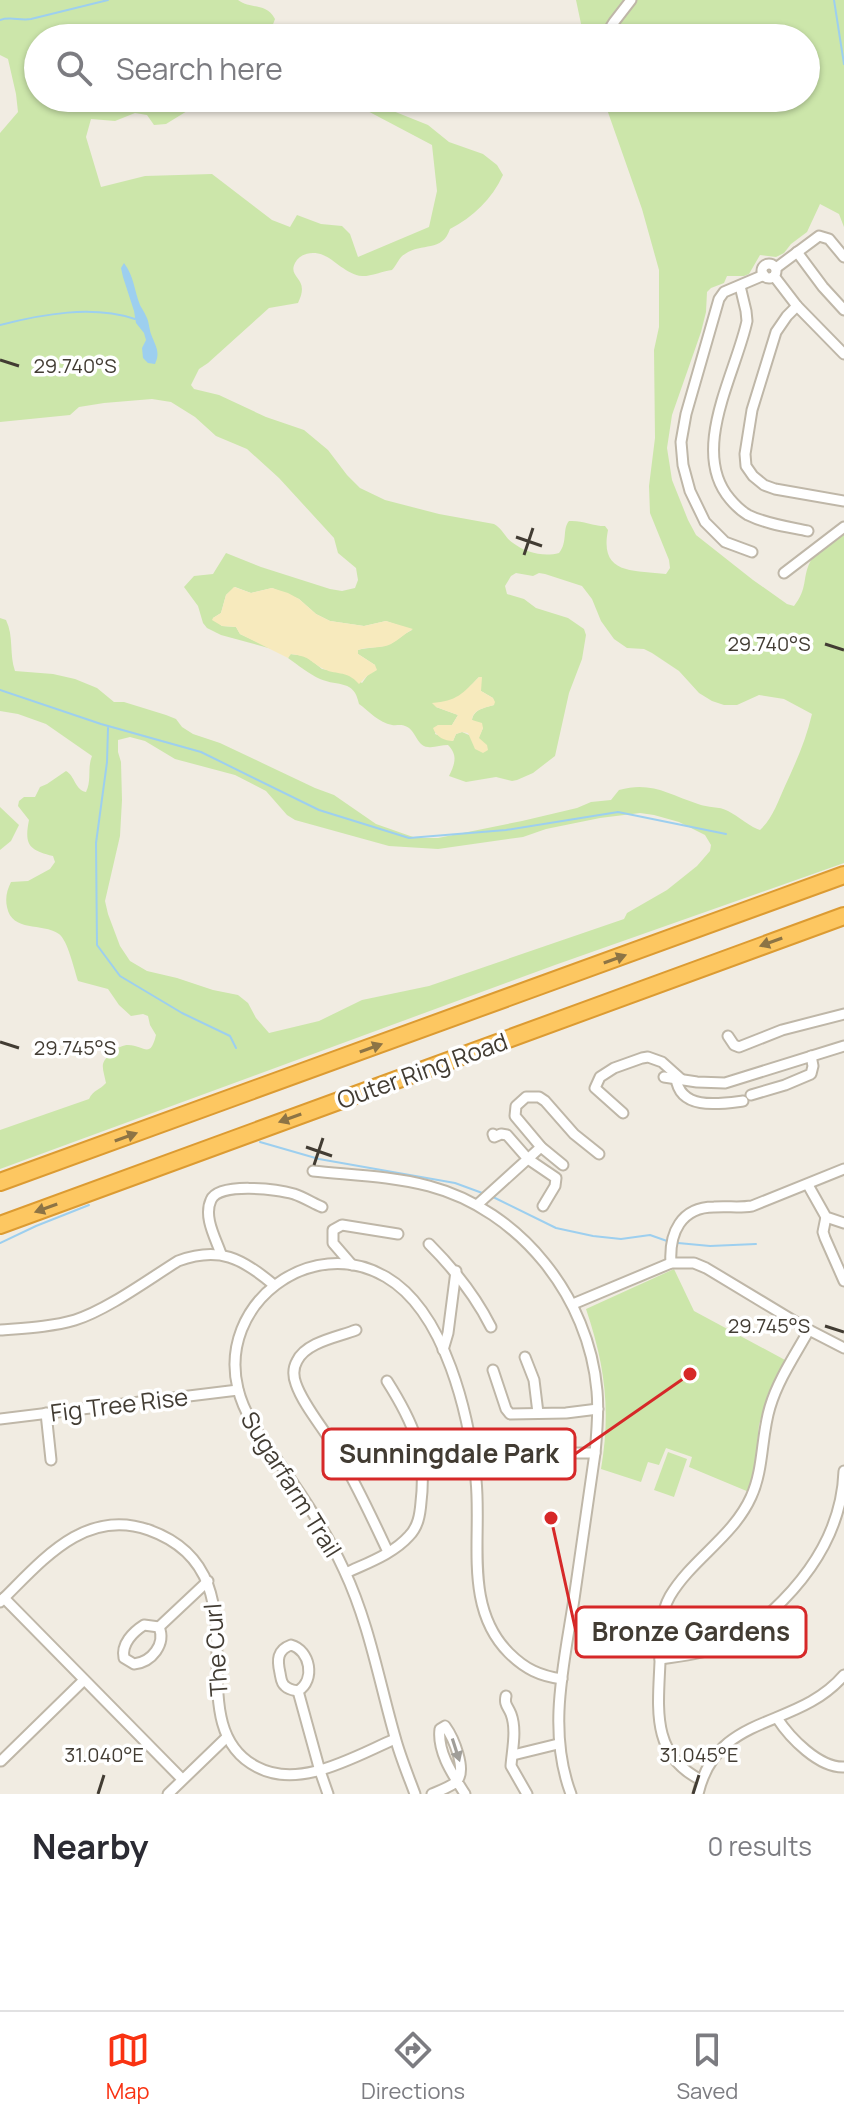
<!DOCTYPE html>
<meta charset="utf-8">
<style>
body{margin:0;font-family:Manrope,sans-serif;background:#f7f7f7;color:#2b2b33}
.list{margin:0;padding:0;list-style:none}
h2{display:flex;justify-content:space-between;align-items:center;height:104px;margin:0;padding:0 32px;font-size:34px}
h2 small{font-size:26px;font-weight:400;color:#7c7c81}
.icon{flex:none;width:44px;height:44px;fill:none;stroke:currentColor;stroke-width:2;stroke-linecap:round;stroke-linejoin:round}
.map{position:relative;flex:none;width:844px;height:1794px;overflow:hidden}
.search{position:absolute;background:#fff;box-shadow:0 2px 6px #0004;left:24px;right:24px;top:24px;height:88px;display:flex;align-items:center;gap:20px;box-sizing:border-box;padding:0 28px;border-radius:44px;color:#7c7c81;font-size:30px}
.sheet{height:216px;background:#fff}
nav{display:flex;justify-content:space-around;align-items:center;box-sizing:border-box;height:112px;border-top:2px solid #e1e1e2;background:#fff;font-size:22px;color:#7c7c81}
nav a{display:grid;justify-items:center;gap:4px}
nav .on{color:#f93212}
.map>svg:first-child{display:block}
.green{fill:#cce6aa;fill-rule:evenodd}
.sand{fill:#f7eabd}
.water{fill:#9dcfef}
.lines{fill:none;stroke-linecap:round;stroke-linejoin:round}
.stream{stroke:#9dcfef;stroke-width:2}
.minor-casing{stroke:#bfb7a8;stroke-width:13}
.motorway-casing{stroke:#dc9b32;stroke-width:20}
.minor{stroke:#fff;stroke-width:9}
.motorway{stroke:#fdc761;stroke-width:16}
.oneway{fill:#8d7445}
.oneway2{fill:#a09e99}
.ticks{fill:none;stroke:#423c33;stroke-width:3}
.labels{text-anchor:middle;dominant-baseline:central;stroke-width:7;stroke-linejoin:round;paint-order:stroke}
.street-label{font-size:24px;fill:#423c33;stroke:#fff}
.ticks-label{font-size:20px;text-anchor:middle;fill:#423c33;stroke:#fff;stroke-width:7;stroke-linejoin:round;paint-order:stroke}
.leader{fill:none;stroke:#d62828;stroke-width:3}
.callout-dot{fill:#d62828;stroke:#fff;stroke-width:3}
.callout{fill:#fff;stroke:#d62828;stroke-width:3}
.callout-label{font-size:26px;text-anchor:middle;font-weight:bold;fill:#423c33}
</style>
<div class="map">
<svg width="844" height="1794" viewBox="0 0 844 1794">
<rect width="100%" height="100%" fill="#f1ece2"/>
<g class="green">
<path d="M0 0H238C252 10 266 2 275 19L268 38H212L196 26 186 38H38V98H192V108L166 124 154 125 147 115 135 113 115 121 91 119 86 137 101 187 145 176 212 174 272 220 290 227 297 215 321 224 342 226 350 234 358 257 429 227 437 191 432 145 343 98H372L388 109 428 125 449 142 483 154 497 165 503 175C492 199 473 217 450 229 442 253 422 242 405 254 399 257 397 265 392 270 384 271 368 277 362 276 347 275 334 259 323 255 313 251 300 253 295 263 287 279 311 277 298 303L269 308 208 363 199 369 191 385 194 389 219 395 266 417 304 430 328 450 347 475 360 488 385 500 439 514 494 524C503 529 505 538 513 543 526 553 544 557 559 553 568 542 562 529 569 521 582 520 592 526 605 526L608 530C599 575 633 570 666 574L670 568 669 560 650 513 649 486 655 438 654 350 659 327V270L642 209 603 98H806V38H584L576 0H844V227L839 214 820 204 807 232 791 244 784 253 776 257 760 255 749 274 744 276H727L724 283 711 288 707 292 706 312 701 332 672 415 667 448 672 480 688 520 696 535 753 580 787 604 794 606C808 588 802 579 810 562 816 548 832 540 844 532V863L555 965 0 1169V1130L89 1099C93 1090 100 1090 106 1083 105 1077 102 1069 103 1064 106 1055 119 1045 128 1045 144 1045 150 1060 156 1035L150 1025 148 1016 143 1014 131 1016 119 1005 108 989 78 981C74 969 68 941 59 934 42 922 12 933 7 907 5 898 7 890 11 882L28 881 50 869 55 862 53 856C29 850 24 845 29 820L18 806 19 801 24 797H35L40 787 47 784 66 771C75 776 75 790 86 792 92 780 87 768 92 756L46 724 18 714 0 711V618L6 620C14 636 9 655 15 671L53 674 75 679 97 688 114 702H124L166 715 176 719 182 727 193 734 220 743 315 788 334 795 376 824 416 838H438L522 821 577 808 591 802 611 800 619 790C651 781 668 794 698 804 708 808 719 806 728 811 738 816 752 828 760 830 773 818 778 801 785 786 796 762 806 740 812 714L784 699 759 695 737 705H724L712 701 699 693 679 671 652 653 644 649 627 648 614 639 601 621 592 599 582 586 545 574 539 573 533 576 516 573 511 576 505 586 507 594 524 599 536 608 568 618 584 629 586 635 582 659 569 693 555 756 533 773 517 780 512 781 496 777 466 782 449 776C455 764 458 755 448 745 441 745 434 748 428 747 416 746 416 729 405 726 401 724 396 726 392 725 379 723 369 711 359 704 354 679 339 687 320 679 309 674 298 665 288 658L290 654 306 656 322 669 349 674 362 683 375 665 358 654V650C368 647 378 648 387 645 396 642 403 634 412 630L386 621 364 626 330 621 316 614 299 599 272 588 251 593 235 587 226 595 221 613 213 618 222 626 236 627 240 634 272 649 221 635 207 628 203 623 198 606 184 587 194 576 213 574 226 553 261 567 330 589 342 591 355 588 358 580 356 568 338 553 334 538 279 478 247 449 216 436 195 417 171 402 152 399 104 403 79 407 70 415 0 422V133L18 112 16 94 8 59 0 55ZM479 677 481 691 493 698 494 705C484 708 474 709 472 720L483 728 478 739 462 732 456 734 453 741 435 734 438 725H452L458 715 436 707 460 697ZM130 737 145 741 175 759 235 775 266 791 287 815 295 820 389 846 438 849 523 837 546 829 600 818 640 813 654 815 679 822 705 835 711 845 710 851 697 866 667 890 627 913 624 919 429 986 362 1000 319 1021 269 1033 256 1018 248 1003 238 995 213 990 177 978 147 971 130 961 120 946 108 914 105 901 120 836 122 800 121 762 118 752V740Z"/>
<polygon points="0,807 19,825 11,841 0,850"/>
<path d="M674 1269 694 1311 785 1360 768 1394 759 1425 756 1457 749 1492 689 1467 692 1457 666 1448 659 1465 648 1462 641 1482 601 1469C611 1410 605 1365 586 1309Z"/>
<polygon points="668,1452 687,1459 674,1497 654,1490"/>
</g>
<g class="sand">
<path d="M234 587 251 593 272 588 288 593 299 599 316 614 330 621 364 626 386 621 413 629C405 633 399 640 391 644 382 649 368 646 358 650V654L375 665 377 670 367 676 359 684C346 669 335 676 322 668 306 659 311 657 291 654L288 658 240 634 236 627 222 626 212 620 213 618 221 613 226 595Z"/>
<path d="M479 677H482L481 691 493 698 495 702 494 705C485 708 473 709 472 720L482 723 483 728 479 738 487 745 488 750 483 753 475 749 468 733 462 732 456 734 453 741C445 741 436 737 433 728L438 725H452L458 715 436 707 432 703C457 701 462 694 479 677Z"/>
</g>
<path class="water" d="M124 263C134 276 134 290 140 305 141 307 145 313 146 316 149 321 149 328 151 334 155 345 161 352 155 364L148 363 143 358 142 348 146 340 144 333 136 323 134 311 123 277 121 268Z"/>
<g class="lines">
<g class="stream">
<polyline points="834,0 844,64"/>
<path d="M0 20C10 16 20 21 31 19L108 0"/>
<path d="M0 325C43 314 92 305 135 319"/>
<polyline points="0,690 101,724 201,752 319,810 409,838 506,830 618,812 726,834"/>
<polyline points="108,728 107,762 96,843 97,945 120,976 182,1013 230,1036 236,1048"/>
<polyline points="260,1142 319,1159 455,1183 485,1194"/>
<polyline points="491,1196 556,1228 593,1236 621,1239 650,1235 667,1241"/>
<polyline points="0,1243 36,1226 89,1205"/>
<polyline points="678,1243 710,1246 756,1244"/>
</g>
<g class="minor-casing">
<g id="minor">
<polyline points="604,38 614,22 631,0"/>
<polyline points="797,252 823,287 844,310"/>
<circle cx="769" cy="271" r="7"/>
<polyline points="776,268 819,236 829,239 844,257"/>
<polyline points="774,276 797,306 844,354"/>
<path d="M740 286 746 311 747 321C736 373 689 451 730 499 735 505 741 511 748 515 766 524 789 527 808 531"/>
<polyline points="797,306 787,316 776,332 752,410 745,454 746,466 753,476 764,485 775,489 844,501"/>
<polyline points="752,552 725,542 705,522 690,491 683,465 681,442 686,414 719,299 724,292 764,275"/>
<polyline points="784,573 844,527"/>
<polyline points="728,1036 734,1045 739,1047 782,1030 844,1014"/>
<polyline points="664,1077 697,1082 725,1083 844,1046"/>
<path d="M676 1078C680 1111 720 1104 743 1101"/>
<polyline points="751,1095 785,1085 811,1074 813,1066 811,1056"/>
<polyline points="623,1113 595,1088 600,1077 614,1068 642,1058 648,1057 662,1062 681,1079"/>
<polyline points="493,1134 494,1137 501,1134 507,1135 528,1159 556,1178 555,1186 543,1206"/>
<polyline points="563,1165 541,1147 515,1116 516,1106 526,1097 539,1097 545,1101 574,1134 599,1154"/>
<path d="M313 1171C351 1175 392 1176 429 1186 520 1210 589 1297 597 1391 599 1412 597 1432 595 1453 588 1502 581 1550 574 1599 564 1664 547 1731 571 1794"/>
<polyline points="808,1185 826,1217 844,1223"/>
<polyline points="478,1204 541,1147"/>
<polyline points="826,1217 823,1232 825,1238 844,1281"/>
<path d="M429 1244C455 1270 475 1295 491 1327"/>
<path d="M221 1254C216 1239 203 1217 211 1200 219 1182 277 1189 294 1194 303 1197 313 1203 322 1207"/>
<path d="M671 1263C669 1233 681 1207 714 1207 728 1206 739 1208 752 1206L844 1169"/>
<polyline points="352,1265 333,1243 333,1230 342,1225 398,1234"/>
<polyline points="573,1304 671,1263 694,1263 706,1268 809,1330 844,1348"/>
<path d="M0 1330C25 1328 51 1327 75 1320 107 1310 149 1279 178 1261 219 1246 242 1258 274 1285"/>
<path d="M356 1330C338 1337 306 1342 297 1361 293 1368 293 1376 296 1384 304 1407 326 1431 338 1453 357 1485 372 1518 388 1552"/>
<polyline points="443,1350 448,1333 456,1271"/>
<polyline points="525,1357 534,1380 538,1413"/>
<polyline points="493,1370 506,1409 510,1414 566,1413 598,1409"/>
<polyline points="46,1413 51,1460"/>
<polyline points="0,1419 238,1390"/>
<polyline points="521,1453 595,1453"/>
<polyline points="345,1465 417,1439"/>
<path d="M346 1573C367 1563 393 1554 409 1536 418 1527 420 1515 421 1502 427 1453 413 1422 387 1381"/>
<polyline points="4,1598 182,1779"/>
<path d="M0 1602C41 1562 84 1507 149 1530 272 1574 171 1723 257 1767 300 1790 355 1756 395 1739"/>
<path d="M144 1625 159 1627C166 1644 152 1662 134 1664L124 1658C121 1644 133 1632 144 1625Z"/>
<polyline points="159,1627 208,1581"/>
<path d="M291 1645C310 1650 316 1680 298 1691 293 1690 289 1690 285 1686 281 1683 281 1678 280 1673 277 1660 277 1650 291 1645Z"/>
<path d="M660 1659C683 1656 705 1653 727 1644 744 1637 759 1623 772 1611 813 1573 842 1528 844 1471"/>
<polyline points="298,1691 320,1771 328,1794"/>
<path d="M506 1696C504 1705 508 1706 511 1714 517 1730 512 1751 511 1766L527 1794"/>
<path d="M777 1718C790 1738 819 1768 844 1767"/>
<polyline points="513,1755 558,1744"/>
<polyline points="1,1761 84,1680"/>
<path d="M701 1780C651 1755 658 1709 660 1662 660 1641 659 1615 670 1596 692 1559 733 1537 751 1497 764 1469 761 1436 770 1407 778 1380 795 1355 809 1330"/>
<polyline points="168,1794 227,1737"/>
<path d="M415 1794C408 1775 400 1756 395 1737 379 1681 369 1623 344 1570 327 1533 305 1500 282 1467 265 1442 245 1418 238 1389 217 1304 311 1233 386 1277 446 1312 469 1416 476 1480 482 1538 463 1607 509 1653 525 1669 540 1676 562 1679"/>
<path d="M432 1794C439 1791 450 1787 456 1782 468 1771 453 1737 445 1726L440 1729C437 1752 453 1775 465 1794"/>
<path d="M698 1794C717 1711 796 1731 844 1675"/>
</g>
</g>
<g class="motorway-casing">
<g id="motorway">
<polyline points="0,1182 844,875"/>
<polyline points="0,1225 844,916"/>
</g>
</g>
<use href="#minor" class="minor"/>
<use href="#motorway" class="motorway"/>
</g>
<defs><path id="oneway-solid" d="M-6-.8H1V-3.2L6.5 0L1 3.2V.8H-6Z" transform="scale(2)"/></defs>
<g class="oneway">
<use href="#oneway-solid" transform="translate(771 942) rotate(160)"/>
<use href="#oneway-solid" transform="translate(615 959) rotate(-20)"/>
<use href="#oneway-solid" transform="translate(371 1048) rotate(-20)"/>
<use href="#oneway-solid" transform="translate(290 1118) rotate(160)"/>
<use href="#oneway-solid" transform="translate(126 1137) rotate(-20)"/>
<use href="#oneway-solid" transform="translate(46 1208) rotate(160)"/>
</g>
<use class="oneway2" href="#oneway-solid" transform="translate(456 1750) rotate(72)"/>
<path class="ticks" d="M0 360 19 366M516 537 542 546M524 555 533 528M825 644 844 650M0 1042 19 1048M306 1147 332 1156M314 1165 323 1138M825 1326 844 1332M98 1794 104 1775M693 1794 699 1775"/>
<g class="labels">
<g class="street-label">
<text transform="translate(422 1070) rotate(-20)">Outer Ring Road</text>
<text transform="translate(119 1404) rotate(-7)">Fig Tree Rise</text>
<text transform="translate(292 1484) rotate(58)">Sugarfarm Trail</text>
<text transform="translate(215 1650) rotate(-94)">The Curl</text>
</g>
</g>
<g class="ticks-label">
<text x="75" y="373">29.740°S</text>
<text x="769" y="651">29.740°S</text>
<text x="75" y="1055">29.745°S</text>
<text x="769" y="1333">29.745°S</text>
<text x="104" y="1762">31.040°E</text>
<text x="699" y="1762">31.045°E</text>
</g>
<path class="leader" d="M690 1374L575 1454M551 1518L576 1632"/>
<g class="callout-dot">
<circle cx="690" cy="1374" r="8"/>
<circle cx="551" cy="1518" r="8"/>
</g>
<g class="callout">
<rect x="323" y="1429" width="252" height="50" rx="8"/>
<rect x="576" y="1607" width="230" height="50" rx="8"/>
</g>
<g class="callout-label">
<text x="449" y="1463">Sunningdale Park</text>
<text x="691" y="1641">Bronze Gardens</text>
</g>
</svg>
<div class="search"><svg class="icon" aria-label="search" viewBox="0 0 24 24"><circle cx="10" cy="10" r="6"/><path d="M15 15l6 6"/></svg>Search here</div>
</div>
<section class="sheet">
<h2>Nearby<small>0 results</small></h2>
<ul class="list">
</ul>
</section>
<nav>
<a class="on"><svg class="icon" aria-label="map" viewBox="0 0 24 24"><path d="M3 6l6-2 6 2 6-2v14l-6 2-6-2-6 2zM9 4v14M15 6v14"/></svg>Map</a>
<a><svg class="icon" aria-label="directions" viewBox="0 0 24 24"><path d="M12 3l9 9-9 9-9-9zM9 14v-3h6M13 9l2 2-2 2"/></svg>Directions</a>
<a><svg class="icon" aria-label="saved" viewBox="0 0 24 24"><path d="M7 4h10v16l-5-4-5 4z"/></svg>Saved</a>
</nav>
